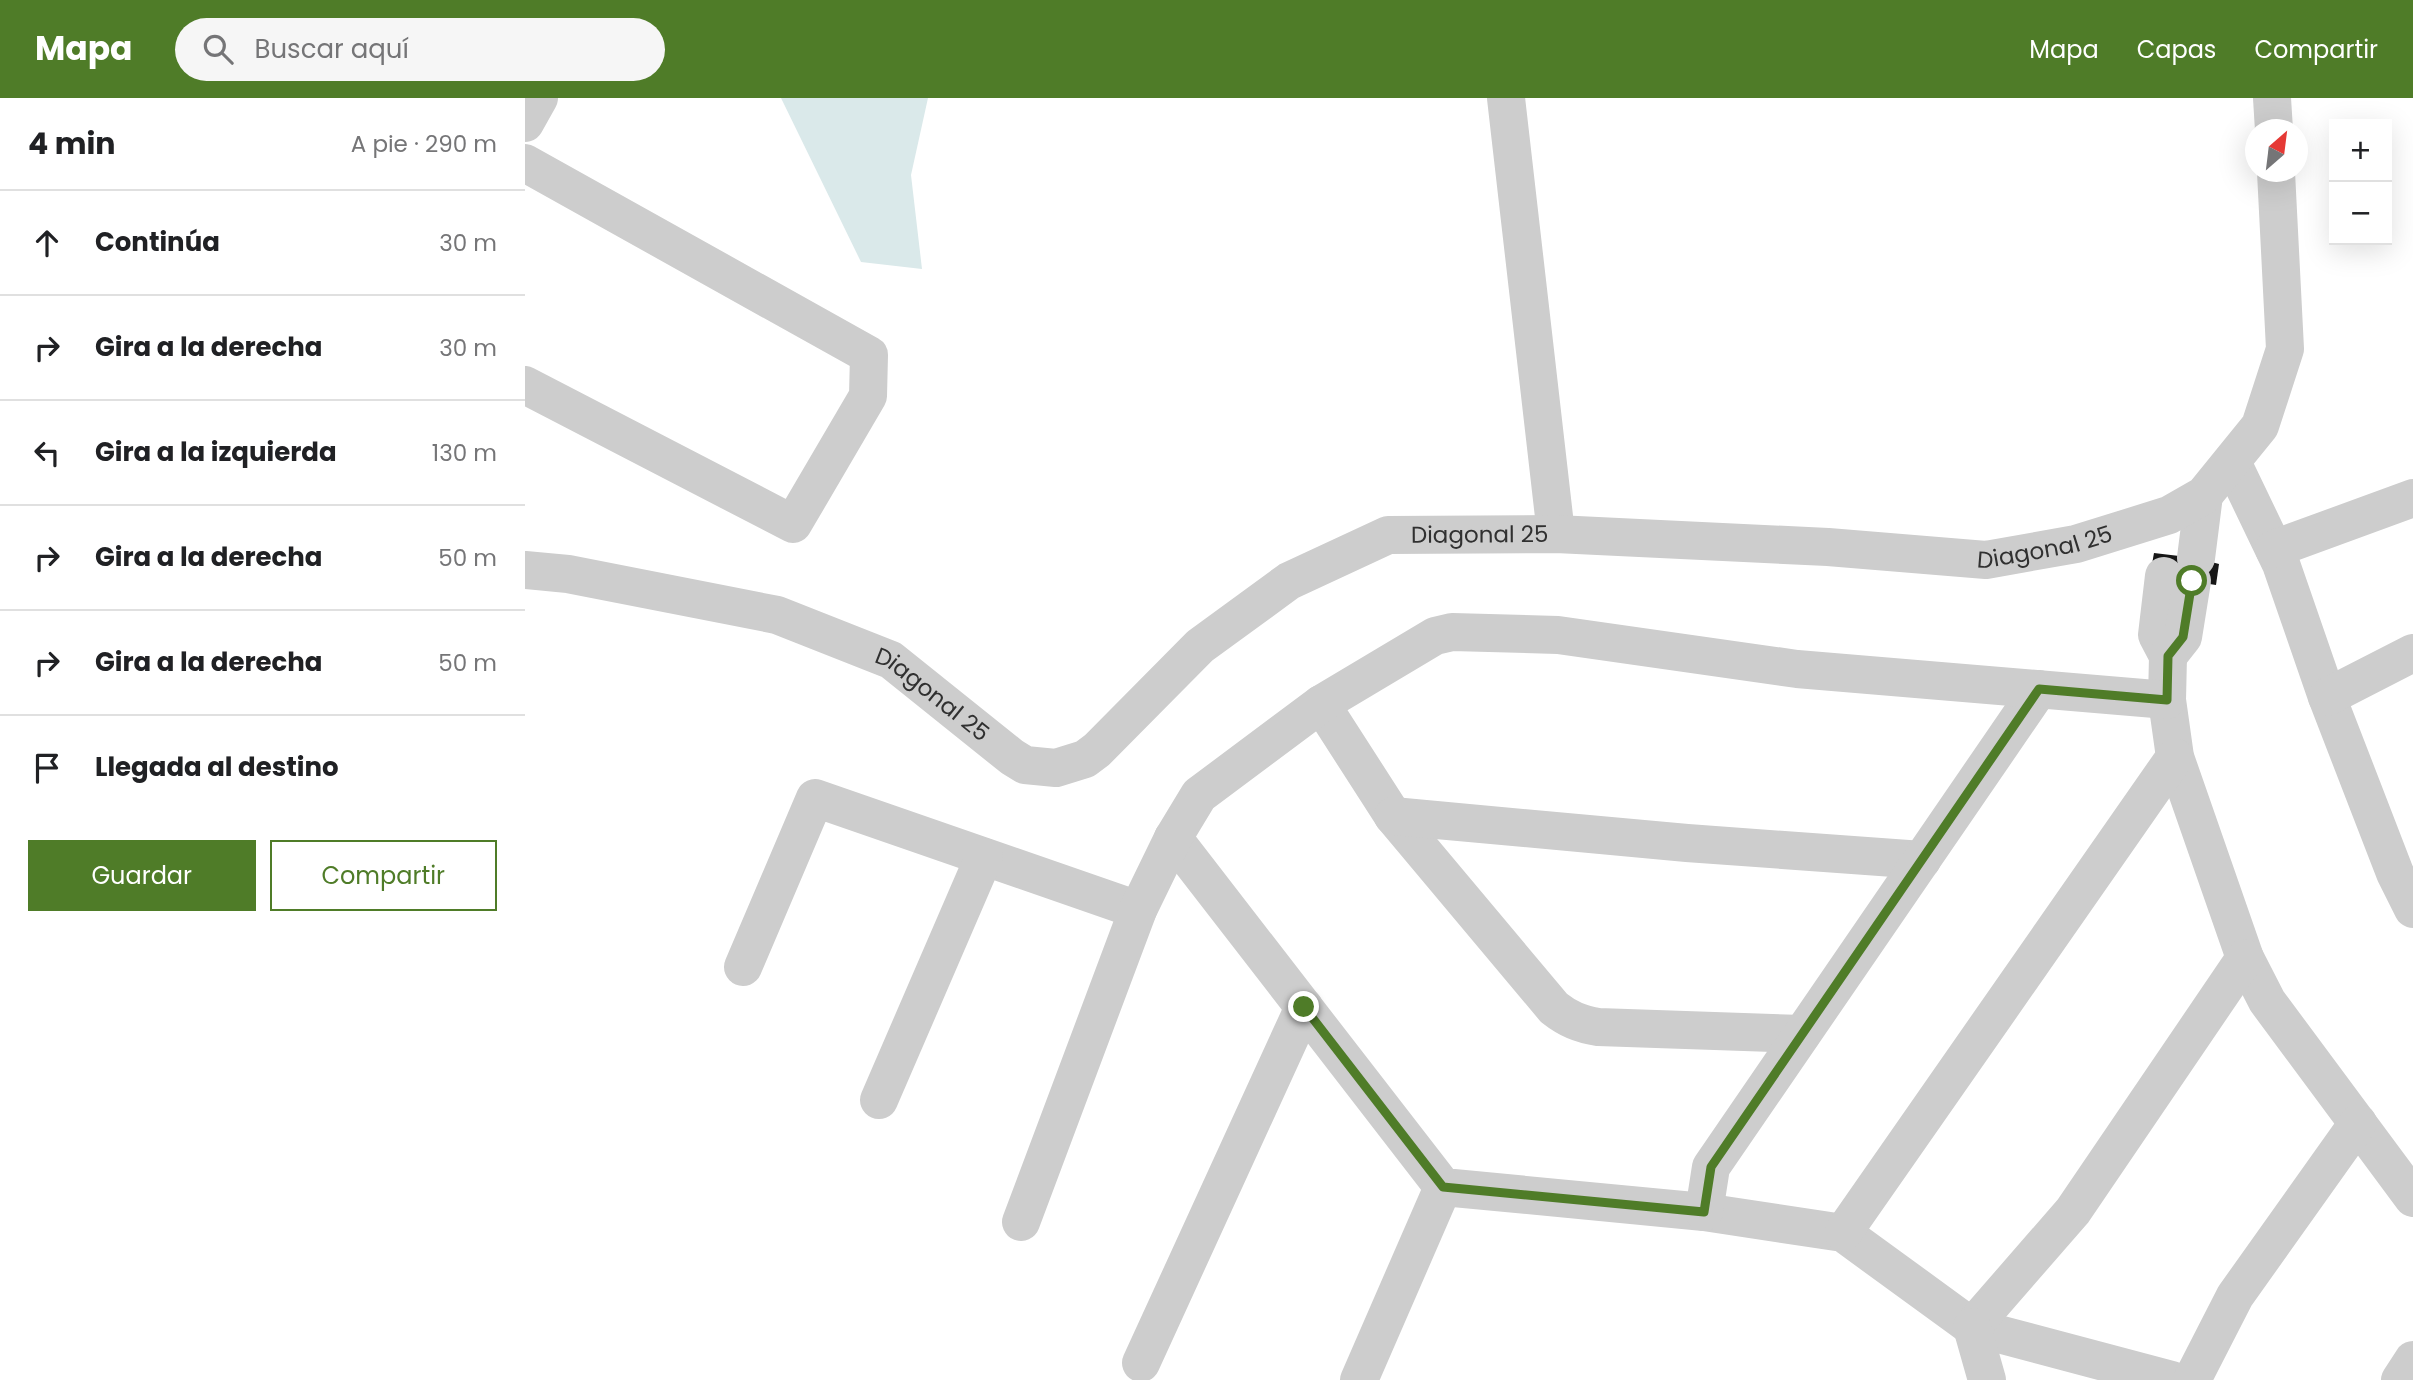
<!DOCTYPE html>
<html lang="es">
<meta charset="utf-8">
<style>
body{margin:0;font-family:Poppins,sans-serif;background:#f6f6f6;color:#202124}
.controls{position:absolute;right:21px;top:21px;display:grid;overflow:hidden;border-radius:0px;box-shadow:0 7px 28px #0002}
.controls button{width:63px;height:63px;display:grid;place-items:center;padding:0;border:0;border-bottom:2px solid #e0e0e0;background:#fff;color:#202124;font:35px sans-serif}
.compass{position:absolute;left:1720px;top:21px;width:63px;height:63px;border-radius:50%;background:#fff;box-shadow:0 7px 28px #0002;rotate:28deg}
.stop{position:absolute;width:21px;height:21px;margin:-16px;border:5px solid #4f7c28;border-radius:50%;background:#fff}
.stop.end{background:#4f7c28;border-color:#fff;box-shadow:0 2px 7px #0008}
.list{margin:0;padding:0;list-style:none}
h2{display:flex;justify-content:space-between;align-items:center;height:91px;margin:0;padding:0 28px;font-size:30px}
h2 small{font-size:23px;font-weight:400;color:#757577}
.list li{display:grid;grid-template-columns:46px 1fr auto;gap:21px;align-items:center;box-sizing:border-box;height:105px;padding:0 28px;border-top:2px solid #e0e0e0}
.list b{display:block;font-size:26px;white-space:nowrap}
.list em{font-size:23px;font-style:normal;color:#757577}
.actions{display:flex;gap:14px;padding:21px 28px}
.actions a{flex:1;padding:16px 0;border:2px solid #4f7c28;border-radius:0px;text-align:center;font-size:24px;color:#4f7c28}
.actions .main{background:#4f7c28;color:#fff}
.icon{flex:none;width:38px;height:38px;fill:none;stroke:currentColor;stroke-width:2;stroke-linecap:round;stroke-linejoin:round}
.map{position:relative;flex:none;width:1888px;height:1282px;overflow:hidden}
header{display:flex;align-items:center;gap:42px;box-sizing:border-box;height:98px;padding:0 35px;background:#4f7c28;color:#fff}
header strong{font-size:33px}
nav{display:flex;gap:38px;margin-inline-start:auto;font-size:24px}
.search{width:490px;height:63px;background:#f6f6f6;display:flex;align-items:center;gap:18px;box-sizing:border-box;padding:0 24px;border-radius:38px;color:#757577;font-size:26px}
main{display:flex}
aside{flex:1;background:#fff}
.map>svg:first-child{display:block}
.green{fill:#dae9ea}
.building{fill:#171717}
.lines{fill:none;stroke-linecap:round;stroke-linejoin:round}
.minor{stroke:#cdcdcd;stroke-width:38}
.route{stroke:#4f7c28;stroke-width:9}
.labels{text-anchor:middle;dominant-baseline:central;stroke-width:7;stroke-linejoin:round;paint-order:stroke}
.street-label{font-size:23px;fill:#303030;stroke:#fff}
</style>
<header>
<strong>Mapa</strong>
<div class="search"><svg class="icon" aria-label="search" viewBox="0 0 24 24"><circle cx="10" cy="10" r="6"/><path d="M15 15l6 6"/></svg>Buscar aquí</div>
<nav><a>Mapa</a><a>Capas</a><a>Compartir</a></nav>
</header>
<main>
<aside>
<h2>4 min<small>A pie · 290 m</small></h2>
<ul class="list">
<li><svg class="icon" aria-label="ahead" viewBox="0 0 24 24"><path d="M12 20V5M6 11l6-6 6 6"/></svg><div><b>Continúa</b></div><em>30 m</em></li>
<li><svg class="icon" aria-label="right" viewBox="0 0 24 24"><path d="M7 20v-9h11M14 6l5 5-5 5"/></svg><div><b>Gira a la derecha</b></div><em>30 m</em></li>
<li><svg class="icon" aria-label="left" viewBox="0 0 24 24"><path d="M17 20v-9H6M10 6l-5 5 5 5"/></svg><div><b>Gira a la izquierda</b></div><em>130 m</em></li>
<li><svg class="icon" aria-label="right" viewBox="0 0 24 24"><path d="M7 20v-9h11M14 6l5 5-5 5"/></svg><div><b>Gira a la derecha</b></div><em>50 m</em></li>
<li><svg class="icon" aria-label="right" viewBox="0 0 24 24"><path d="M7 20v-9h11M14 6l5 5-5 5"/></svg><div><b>Gira a la derecha</b></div><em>50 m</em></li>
<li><svg class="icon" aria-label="arrive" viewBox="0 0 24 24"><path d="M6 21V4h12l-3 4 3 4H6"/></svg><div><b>Llegada al destino</b></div></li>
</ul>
<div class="actions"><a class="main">Guardar</a><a>Compartir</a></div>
</aside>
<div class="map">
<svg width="1888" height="1282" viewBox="0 0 1888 1282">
<rect width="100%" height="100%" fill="#fff"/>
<polygon class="green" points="256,0 403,0 386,77 397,171 336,164"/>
<polygon class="building" points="1629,455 1671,460 1694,466 1691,487 1625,477"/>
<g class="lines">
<g class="minor">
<polyline points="981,0 1031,436"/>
<polyline points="1747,0 1749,32"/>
<polyline points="0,25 14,0"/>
<polyline points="0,65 344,257 343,298 268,426 0,287"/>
<polyline points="1707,364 1756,466 1802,599 1870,775 1888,811"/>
<polyline points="1749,451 1888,400"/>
<polyline points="1671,460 1679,397"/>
<path id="s1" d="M0 472 43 476 252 517 366 562 487 659 500 667 531 670 560 661 572 652 675 548 764 483 863 437 1031 436 1303 449 1461 462 1551 446 1644 417 1679 397 1735 328 1760 251 1751 74"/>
<polyline points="1639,478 1632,537 1643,558 1642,602 1650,659 1720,860 1742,903 1888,1100"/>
<polyline points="1643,558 1658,539 1667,483"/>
<polyline points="1802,599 1888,555"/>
<path d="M796 606 868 718 1029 910C1043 921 1055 926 1073 929L1277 936"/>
<polyline points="868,718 1162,745 1397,762"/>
<polyline points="648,740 918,1089 1179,1114 1318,1135 1447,1229 1647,1282"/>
<polyline points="218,869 290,700 613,812"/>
<polyline points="354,1002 459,759"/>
<polyline points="1179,1114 1186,1069 1514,591"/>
<polyline points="496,1124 613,812 648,740 674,697 796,606 910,538 927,534 1033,537 1272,571 1642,602"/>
<polyline points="1318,1135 1650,659"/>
<polyline points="1447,1229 1548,1113 1720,860"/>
<polyline points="1447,1229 1462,1282"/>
<polyline points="616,1265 779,909"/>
<polyline points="834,1282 918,1089"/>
<polyline points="1667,1282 1710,1198 1833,1025"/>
<polyline points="1875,1282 1888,1262"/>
</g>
</g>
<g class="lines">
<polyline class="route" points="779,909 918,1089 1179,1114 1186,1069 1514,591 1642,602 1643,558 1658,539 1667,483"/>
</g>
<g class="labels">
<g class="street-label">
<text stroke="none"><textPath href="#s1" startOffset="1083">Diagonal 25</textPath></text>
<text stroke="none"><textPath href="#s1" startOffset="1650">Diagonal 25</textPath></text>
<text stroke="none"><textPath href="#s1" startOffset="432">Diagonal 25</textPath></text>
</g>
</g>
</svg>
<div class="controls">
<button>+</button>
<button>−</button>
</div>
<svg class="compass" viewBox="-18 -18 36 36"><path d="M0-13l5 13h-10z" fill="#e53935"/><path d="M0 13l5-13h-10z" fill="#757577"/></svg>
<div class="stop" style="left:1667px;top:483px"></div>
<div class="stop end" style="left:779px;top:909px"></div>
</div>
</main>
